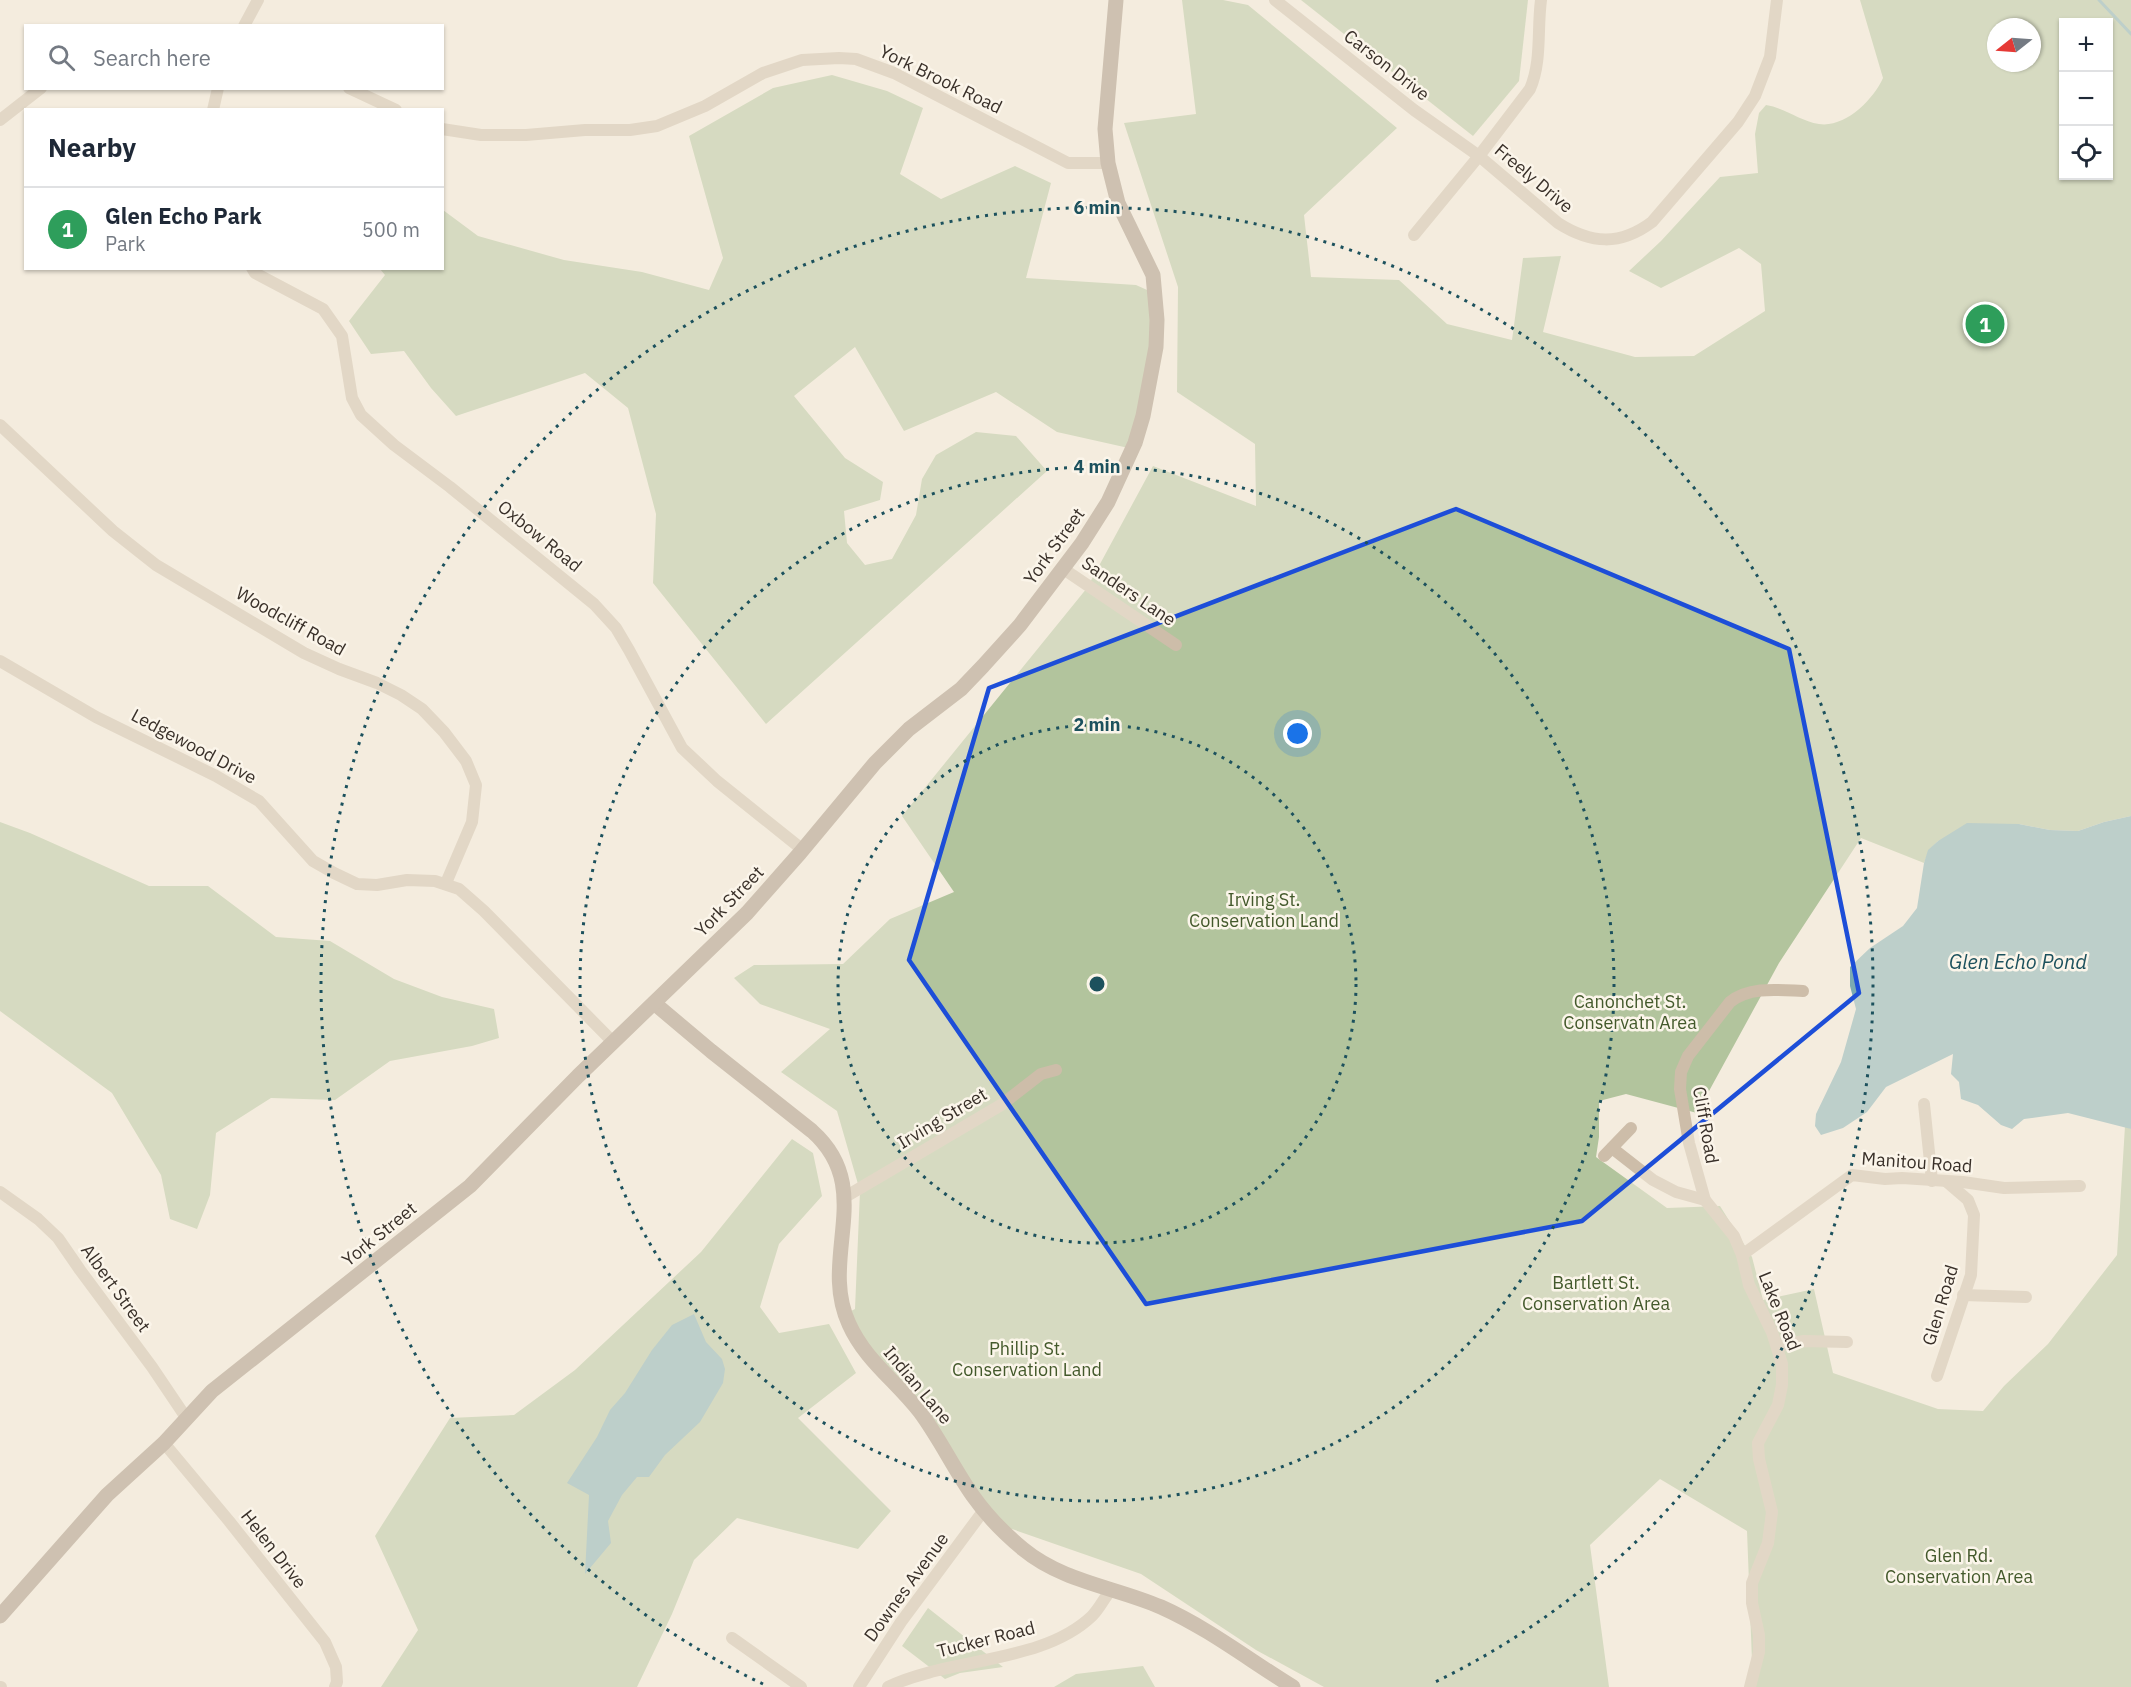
<!DOCTYPE html>
<meta charset="utf-8">
<style>
body{margin:0;font-family:"IBM Plex Sans",sans-serif;background:#f6f6f7;color:#1f2937}
.controls{position:absolute;right:18px;top:18px;display:grid;overflow:hidden;border-radius:0px;box-shadow:0 2px 4px #0004}
.controls button{width:54px;height:54px;display:grid;place-items:center;padding:0;border:0;border-bottom:2px solid #e0e1e3;background:#fff;color:#1f2937;font:30px sans-serif}
.compass{position:absolute;left:1987px;top:18px;width:54px;height:54px;border-radius:50%;background:#fff;box-shadow:0 2px 4px #0004;rotate:253deg}
.you{position:absolute;left:1298px;top:734px;width:21px;height:21px;margin:-15px;border:4px solid #fff;border-radius:50%;background:#1a73e8;box-shadow:0 0 0 9px #1a73e833}
.badge{display:grid;place-items:center;width:39px;height:39px;border-radius:50%;background:#2563eb;color:#fff;font-size:20px;font-weight:700}
.pin{position:absolute;translate:-50% -50%;border:3px solid #fff;box-shadow:0 2px 6px #0006}
.list{margin:0;padding:0;list-style:none}
h2{display:flex;justify-content:space-between;align-items:center;height:78px;margin:0;padding:0 24px;font-size:26px}
h2 small{font-size:20px;font-weight:400;color:#747a83}
.list li{display:grid;grid-template-columns:39px 1fr auto;gap:18px;align-items:center;box-sizing:border-box;height:84px;padding:0 24px;border-top:2px solid #e0e1e3}
.list b{display:block;font-size:22px;white-space:nowrap}
.list p{margin:0;font-size:20px;white-space:nowrap;color:#747a83}
.list em{font-size:20px;font-style:normal;color:#747a83}
.icon{flex:none;width:33px;height:33px;fill:none;stroke:currentColor;stroke-width:2;stroke-linecap:round;stroke-linejoin:round}
.map{position:relative;flex:none;width:2131px;height:1687px;overflow:hidden}
.search{position:absolute;background:#fff;box-shadow:0 2px 4px #0004;left:24px;top:24px;width:420px;height:66px;display:flex;align-items:center;gap:15px;box-sizing:border-box;padding:0 21px;border-radius:0px;color:#747a83;font-size:22px}
.panel{position:absolute;background:#fff;box-shadow:0 2px 4px #0004;left:24px;top:108px;width:420px;height:162px;border-radius:0px}
.map>svg:first-child{display:block}
.green{fill:#b2c49d;fill-rule:evenodd}
.water{fill:#7baab2}
.lines{fill:none;stroke-linecap:round;stroke-linejoin:round}
.stream{stroke:#7baab2;stroke-width:3}
.street{stroke:#cdbda9;stroke-width:12}
.secondary{stroke:#a08c7a;stroke-width:15}
.marked{fill:none;stroke:#1d4ed8;stroke-width:4.5;stroke-linejoin:round}
.ring{fill:none;stroke:#1c515d;stroke-width:3;stroke-dasharray:3 6}
.labels{text-anchor:middle;dominant-baseline:central;stroke-width:5;stroke-linejoin:round;paint-order:stroke}
.street-label{font-size:18px;fill:#393029;stroke:#fbf5ea}
.park-label{font-size:18px;fill:#43592b;stroke:#fbf5ea}
.water-label{font-size:20px;font-style:italic;fill:#1c515d;stroke:#fbf5ea}
.centre{fill:#1c515d;stroke:#fbf5ea;stroke-width:3}
.ring-label{font-size:18px;text-anchor:middle;font-weight:bold;fill:#1c515d;stroke:#fbf5ea;stroke-width:5;stroke-linejoin:round;paint-order:stroke}
</style>
<div class="map">
<svg width="2131" height="1687" viewBox="0 0 2131 1687">
<rect width="100%" height="100%" fill="#f4ecde"/>
<g class="green">
<path d="M1182 0H1223L1248 5 1397 128 1304 215 1311 277 1399 280 1447 324 1512 340 1523 258 1561 256 1543 332 1635 357 1694 356 1765 311 1761 264 1739 248 1661 288 1629 271 1661 241 1720 177 1758 173 1755 134 1759 113 1766 105C1785 108 1800 121 1819 124 1845 128 1873 100 1883 78L1860 0H2131V816L2104 822 2078 831 2050 830 2019 824 1938 841 1929 850 1924 863 1861 838 1779 963 1697 1113 1626 1094 1599 1101V1137L1596 1157 1667 1208 1720 1206 1752 1257 1763 1300 1814 1289 1833 1373 1938 1409 1983 1411 2004 1386 2048 1344 2117 1255 2125 1126 2131 1129V1687H1753L1747 1531 1660 1479 1590 1545 1609 1687H1324L1256 1650 1141 1574 1012 1529 1004 1535 947 1454 879 1374 849 1312 855 1309 860 1191 837 1111 781 1072 830 1029 760 1004 734 978 754 965 843 964 890 919 954 892 902 816 1087 588 1153 466 1256 506 1255 444 1177 392 1178 287 1124 123 1196 114ZM2064 22H2108V176H2064ZM1996 27H2032V63H1996Z"/>
<polygon points="1301,0 1528,0 1519,81 1473,136"/>
<polygon points="832,75 887,91 923,108 900,174 941,199 1015,166 1051,183 1026,278 1136,285 1156,294 1157,320 1133,449 1057,432 996,392 904,431 855,347 794,396 845,458 883,482 880,500 844,511 847,543 865,565 892,559 916,515 922,479 936,455 976,432 1016,436 1047,471 766,724 653,583 656,514 628,408 585,373 456,416 431,388 404,351 371,354 349,321 385,275 380,269 442,268 443,210 478,236 564,260 642,272 709,290 723,258 689,136 773,88"/>
<polygon points="0,822 30,833 149,886 208,886 276,937 330,941 394,979 442,997 494,1009 499,1038 472,1046 390,1061 335,1100 271,1098 216,1133 210,1195 197,1229 170,1219 161,1175 112,1093 0,1011"/>
<polygon points="792,1139 813,1153 822,1196 779,1244 760,1307 779,1333 829,1324 856,1373 798,1418 891,1511 858,1549 737,1518 694,1560 672,1614 637,1687 381,1687 418,1630 375,1536 450,1418 514,1415 575,1370 701,1252"/>
<polygon points="928,1608 1003,1667 960,1673 945,1679 902,1646"/>
<polygon points="1143,1666 1155,1687 1054,1687 1076,1674"/>
</g>
<g class="water">
<polygon points="2131,816 2131,1129 2068,1113 2024,1119 2012,1129 2001,1125 1978,1105 1961,1099 1959,1082 1951,1074 1953,1054 1886,1087 1867,1112 1843,1128 1821,1135 1815,1126 1816,1114 1841,1062 1856,1009 1850,986 1850,967 1870,948 1903,926 1917,908 1924,863 1928,850 1938,841 1967,823 2019,824 2050,830 2078,831 2104,822"/>
<polygon points="694,1314 706,1342 722,1359 725,1369 723,1383 700,1422 665,1455 649,1477 637,1477 622,1495 608,1521 611,1543 585,1574 589,1495 567,1483 597,1437 610,1410 625,1393 652,1350 672,1325"/>
</g>
<g class="lines">
<polyline class="stream" points="2099,0 2131,34"/>
<g class="street">
<path d="M1275 0 1414 110 1479 156 1558 223C1591 244 1620 246 1652 222L1738 122 1755 96 1770 57 1777 0"/>
<polyline points="244,26 258,0"/>
<polyline points="349,88 396,110"/>
<polyline points="213,110 218,88"/>
<polyline points="0,120 41,88"/>
<polyline points="442,129 481,135 526,135 585,130 630,130 657,126 705,106 763,73 802,60 839,58 856,59 894,73 1068,163 1108,163"/>
<path d="M1414 235 1479 156 1530 89C1542 61 1537 30 1541 0"/>
<polyline points="252,268 255,273 323,309 342,336 352,398 361,415 394,445 450,487 594,604 616,628 629,650 682,748 717,781 803,850"/>
<polyline points="0,425 113,531 156,565 304,653 339,669 377,683 401,695 422,709 444,732 466,761 476,785 472,822 446,883"/>
<polyline points="1062,568 1176,645"/>
<polyline points="0,661 96,717 216,776 259,801 313,861 334,873 357,884 377,885 407,880 435,881 459,889 484,911 614,1043"/>
<polyline points="1924,1104 1932,1181"/>
<polyline points="1612,1148 1653,1180 1676,1192 1705,1200"/>
<polyline points="1604,1156 1631,1128"/>
<polyline points="0,1192 38,1219 58,1238 80,1270 152,1367 187,1419"/>
<polyline points="845,1197 1001,1105 1041,1074 1056,1070"/>
<polyline points="1742,1255 1852,1175 1885,1179 1902,1178 1963,1182 2004,1188 2080,1186"/>
<polyline points="1963,1295 2026,1297"/>
<polyline points="1777,1346 1804,1341 1847,1342"/>
<polyline points="1937,1376 1971,1275 1974,1215 1968,1200 1947,1182"/>
<polyline points="164,1443 229,1521 325,1642 336,1667 337,1682 335,1687"/>
<polyline points="732,1638 801,1687"/>
<polyline points="0,1687 1,1687"/>
<polyline points="859,1687 901,1622 984,1510"/>
<path d="M888 1687C950 1657 1042 1664 1092 1616 1100 1608 1104 1598 1111 1590"/>
<path d="M1750 1687 1759 1652V1635L1752 1603V1583L1768 1543 1772 1512 1759 1459 1758 1443 1778 1405 1782 1385V1364L1772 1332 1749 1285 1742 1255 1734 1236 1705 1200 1689 1143 1680 1089 1681 1072 1688 1056 1730 1002C1750 986 1779 990 1803 991"/>
</g>
<g class="secondary">
<path d="M654 1003 711 1051 812 1131C877 1189 818 1257 849 1324 865 1360 896 1381 920 1412 940 1439 954 1469 973 1496 987 1516 1005 1534 1023 1549 1063 1582 1115 1587 1161 1607 1208 1628 1249 1660 1293 1687"/>
<polyline points="0,1616 107,1495 164,1443 212,1391 470,1186 578,1076 747,913 800,853 875,763 909,729 961,689 983,666 1020,625 1082,543 1108,502 1135,443 1143,416 1156,347 1157,320 1153,275 1118,203 1108,163 1105,129 1116,0"/>
</g>
</g>
<path d="M0 0H2131V1687H0ZM1456 509 1789 649 1859 993 1582 1221 1146 1304 909 960 989 688Z" fill="#f4ecde" fill-opacity=".55" fill-rule="evenodd"/>
<path class="marked" d="M1456 509 1789 649 1859 993 1582 1221 1146 1304 909 960 989 688Z"/>
<g class="ring">
<circle cx="1097" cy="984" r="259"/>
<circle cx="1097" cy="984" r="517"/>
<path d="M763 1684A776 776 0 1 1 1431 1684"/>
</g>
<g class="labels">
<g class="street-label">
<text transform="translate(1387 65) rotate(38)">Carson Drive</text>
<text transform="translate(941 79) rotate(26)">York Brook Road</text>
<text transform="translate(1534 178) rotate(40)">Freely Drive</text>
<text transform="translate(540 536) rotate(39)">Oxbow Road</text>
<text transform="translate(1054 546) rotate(-54)">York Street</text>
<text transform="translate(1129 591) rotate(34)">Sanders Lane</text>
<text transform="translate(291 621) rotate(29)">Woodcliff Road</text>
<text transform="translate(194 746) rotate(28)">Ledgewood Drive</text>
<text transform="translate(729 901) rotate(-46)">York Street</text>
<text transform="translate(942 1118) rotate(-31)">Irving Street</text>
<text transform="translate(1706 1125) rotate(80)">Cliff Road</text>
<text transform="translate(1917 1162) rotate(4)">Manitou Road</text>
<text transform="translate(379 1234) rotate(-39)">York Street</text>
<text transform="translate(116 1288) rotate(54)">Albert Street</text>
<text transform="translate(1940 1305) rotate(-73)">Glen Road</text>
<text transform="translate(1780 1311) rotate(68)">Lake Road</text>
<text transform="translate(918 1385) rotate(50)">Indian Lane</text>
<text transform="translate(274 1549) rotate(52)">Helen Drive</text>
<text transform="translate(906 1587) rotate(-54)">Downes Avenue</text>
<text transform="translate(986 1639) rotate(-14)">Tucker Road</text>
</g>
<g class="park-label">
<text x="1264" y="899">Irving St.<tspan x="1264" dy="21">Conservation Land</tspan></text>
<text x="1630" y="1001">Canonchet St.<tspan x="1630" dy="21">Conservatn Area</tspan></text>
<text x="1596" y="1282">Bartlett St.<tspan x="1596" dy="21">Conservation Area</tspan></text>
<text x="1027" y="1348">Phillip St.<tspan x="1027" dy="21">Conservation Land</tspan></text>
<text x="1959" y="1555">Glen Rd.<tspan x="1959" dy="21">Conservation Area</tspan></text>
</g>
<g class="water-label">
<text x="2018" y="961">Glen Echo Pond</text>
</g>
</g>
<circle cx="1097" cy="984" r="9" class="centre"/>
<g class="ring-label">
<text x="1097" y="214">6 min</text>
<text x="1097" y="473">4 min</text>
<text x="1097" y="731">2 min</text>
</g>
</svg>
<div class="controls">
<button>+</button>
<button>−</button>
<button><svg class="icon" aria-label="locate" viewBox="0 0 24 24"><circle cx="12" cy="12" r="6"/><path d="M12 2v4M12 18v4M2 12h4M18 12h4"/></svg></button>
</div>
<svg class="compass" viewBox="-18 -18 36 36"><path d="M0-13l5 13h-10z" fill="#e53935"/><path d="M0 13l5-13h-10z" fill="#747a83"/></svg>
<div class="you"></div>
<div class="pin badge" style="left:1985px;top:324px;background:#2e9e5b">1</div>
<div class="search"><svg class="icon" aria-label="search" viewBox="0 0 24 24"><circle cx="10" cy="10" r="6"/><path d="M15 15l6 6"/></svg>Search here</div>
<section class="panel">
<h2>Nearby<small></small></h2>
<ul class="list">
<li><span class="badge" style="background:#2e9e5b">1</span><div><b>Glen Echo Park</b><p>Park</p></div><em>500 m</em></li>
</ul>
</section>
</div>
